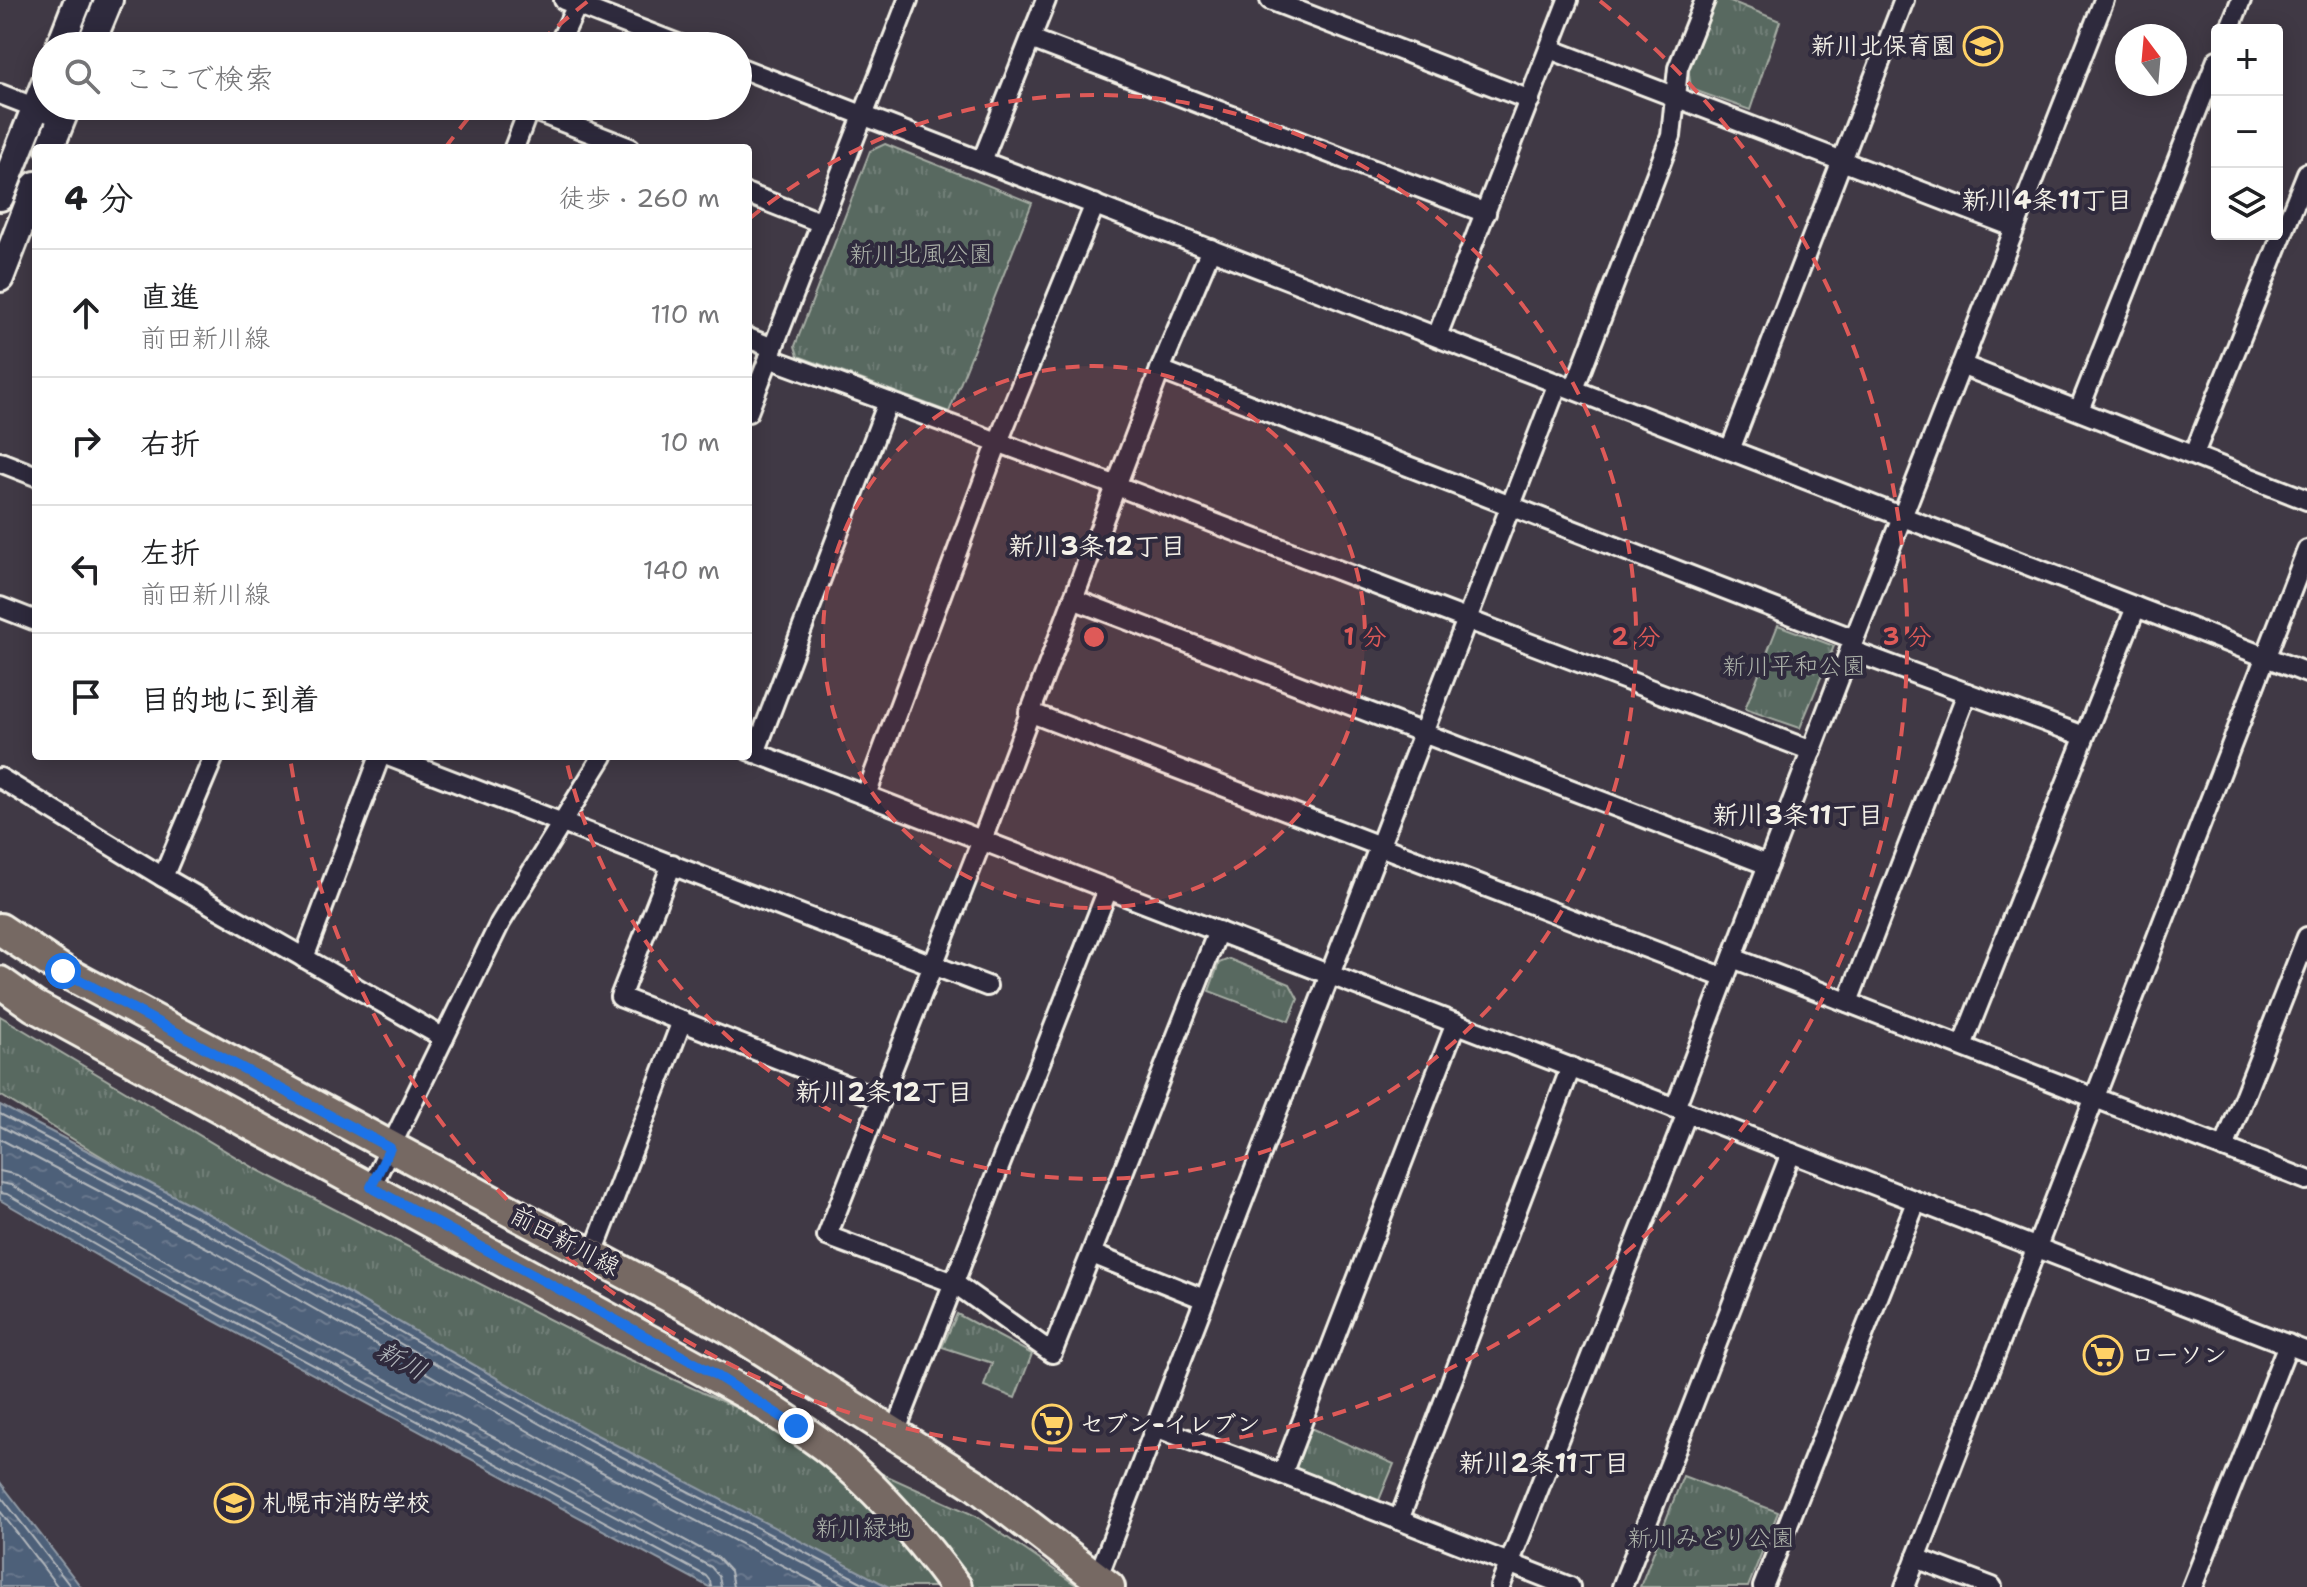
<!DOCTYPE html>
<html lang="ja">
<meta charset="utf-8">
<style>
body{margin:0;font-family:"Shantell Sans","Klee One",sans-serif;background:#f2f2f2;color:#202124}
.controls{position:absolute;right:24px;top:24px;display:grid;overflow:hidden;border-radius:8px;box-shadow:0 4px 20px #0003}
.controls button{width:72px;height:72px;display:grid;place-items:center;padding:0;border:0;border-bottom:2px solid #e0e0e0;background:#fff;color:#202124;font:40px sans-serif}
.compass{position:absolute;left:2115px;top:24px;width:72px;height:72px;border-radius:50%;background:#fff;box-shadow:0 4px 20px #0003;rotate:344deg}
.stop{position:absolute;width:24px;height:24px;margin:-18px;border:6px solid #1a73e8;border-radius:50%;background:#fff}
.stop.end{background:#1a73e8;border-color:#fff;box-shadow:0 2px 8px #0008}
.list{margin:0;padding:0;list-style:none}
h2{display:flex;justify-content:space-between;align-items:center;height:104px;margin:0;padding:0 32px;font-size:34px}
h2 small{font-size:26px;font-weight:400;color:#757577}
.list li{display:grid;grid-template-columns:52px 1fr auto;gap:24px;align-items:center;box-sizing:border-box;height:128px;padding:0 32px;border-top:2px solid #e0e0e0}
.list b{display:block;font-size:30px;white-space:nowrap}
.list p{margin:0;font-size:26px;white-space:nowrap;color:#757577}
.list em{font-size:26px;font-style:normal;color:#757577}
.icon{flex:none;width:44px;height:44px;fill:none;stroke:currentColor;stroke-width:2;stroke-linecap:round;stroke-linejoin:round}
.map{position:relative;flex:none;width:2307px;height:1587px;overflow:hidden}
.search{position:absolute;background:#fff;box-shadow:0 4px 20px #0003;left:32px;top:32px;width:720px;height:88px;display:flex;align-items:center;gap:20px;box-sizing:border-box;padding:0 28px;border-radius:44px;color:#757577;font-size:30px}
.panel{position:absolute;background:#fff;box-shadow:0 4px 20px #0003;left:32px;top:144px;width:720px;height:616px;border-radius:8px}
.map>svg:first-child{display:block}
.park{fill:url(#park-tufts);stroke:#a6ada4;stroke-width:2}
.water{fill:url(#water-ripples);stroke:#909aa5;stroke-width:2}
.lines{fill:none;stroke-linecap:round;stroke-linejoin:round}
.shore{stroke:#b2b7bc;stroke-width:2}
.street-casing{stroke:#f4f1e8;stroke-width:24}
.secondary-casing{stroke:#f4f1e8;stroke-width:32}
.primary-casing{stroke:#f4f1e8;stroke-width:36}
.street{stroke:#2f2a3d;stroke-width:18}
.secondary{stroke:#2f2a3d;stroke-width:26}
.primary{stroke:#766964;stroke-width:30}
.route{stroke:#1a73e8;stroke-width:10}
.ring{fill:none;stroke:#de5a58;stroke-width:4;stroke-dasharray:14 10}
.labels{text-anchor:middle;dominant-baseline:central;stroke-width:8;stroke-linejoin:round;paint-order:stroke}
.poi-label{font-size:24px;font-weight:bold;fill:#f4f1e8;stroke:#2f2a3d;text-anchor:start}
.park-label{font-size:24px;fill:#aeb4ab;stroke:#2f2a3d}
.street-label{font-size:24px;fill:#f4f1e8;stroke:#2f2a3d}
.neighbourhood-label{font-size:26px;font-weight:bold;fill:#f4f1e8;stroke:#2f2a3d}
.water-label{font-size:26px;font-style:italic;fill:#b2b7bc;stroke:#2f2a3d}
.centre{fill:#de5a58;stroke:#2f2a3d;stroke-width:4}
.ring-label{font-size:24px;text-anchor:middle;font-weight:bold;fill:#de5a58;stroke:#2f2a3d;stroke-width:8;stroke-linejoin:round;paint-order:stroke}
</style>
<div class="map">
<svg width="2307" height="1587" viewBox="0 0 2307 1587">
<defs>
<pattern id="park-tufts" width="24" height="20" patternUnits="userSpaceOnUse" patternTransform="scale(2)"><rect width="24" height="20" fill="#596961"/><path d="M3 7l-1-3M5 7V3M7 7l1-3M15 17l-1-3M17 17v-4M19 17l1-3" fill="none" stroke="#717f78"/></pattern>
<pattern id="water-ripples" width="26" height="14" patternUnits="userSpaceOnUse" patternTransform="scale(2)"><rect width="26" height="14" fill="#4e6079"/><path d="M2 4q2-2 4 0t4 0M15 11q2-2 4 0t4 0" fill="none" stroke="#68778c"/></pattern>
</defs>
<rect width="100%" height="100%" fill="#403945"/>
<filter id="ink" filterUnits="userSpaceOnUse"><feTurbulence type="fractalNoise" baseFrequency=".0125" numOctaves="2"/><feDisplacementMap in="SourceGraphic" scale="16" xChannelSelector="R" yChannelSelector="G"/><feConvolveMatrix kernelMatrix="1 2 1 2 8 2 1 2 1" color-interpolation-filters="sRGB"/></filter>
<g filter="url(#ink)">
<g class="park">
<polygon points="1715,0 1728,0 1780,21 1750,110 1691,89 1688,67"/>
<polygon points="885,144 1032,203 949,412 798,356 795,346 870,151"/>
<polygon points="1778,625 1834,646 1800,728 1745,709"/>
<polygon points="1229,959 1290,984 1298,999 1289,1021 1209,991 1219,963"/>
<polygon points="0,1016 256,1169 615,1353 976,1516 1079,1587 852,1587 558,1432 0,1095"/>
<polygon points="957,1314 1032,1354 1015,1398 984,1386 992,1363 942,1347"/>
<polygon points="1308,1427 1394,1464 1377,1505 1289,1471"/>
<polygon points="1683,1476 1778,1512 1748,1587 1640,1587"/>
</g>
<g class="water">
<polygon points="0,1105 226,1223 591,1432 889,1587 709,1587 162,1293 0,1200"/>
<polygon points="0,1482 81,1587 0,1587"/>
</g>
<g class="lines">
<g class="shore">
<polyline points="0,1114 222,1230 588,1439 871,1587"/>
<polyline points="0,1126 217,1239 583,1448 850,1587"/>
<polyline points="0,1139 211,1250 577,1459 824,1587"/>
<polyline points="0,1171 17,1175 177,1267 718,1558 730,1571 733,1587"/>
<polyline points="0,1183 11,1185 171,1278 711,1567 719,1576 721,1587"/>
<polyline points="0,1193 7,1194 166,1286 706,1576 710,1581 711,1587"/>
<polyline points="0,1495 71,1587"/>
<polyline points="0,1511 58,1587"/>
</g>
<g class="street-casing">
<g id="street">
<polyline points="564,0 683,46"/>
<polyline points="1270,0 1530,100"/>
<polyline points="2229,30 2241,0"/>
<polyline points="1031,39 1486,213"/>
<polyline points="558,46 577,5"/>
<polyline points="1550,49 2014,227"/>
<polyline points="738,67 2307,673"/>
<polyline points="0,94 62,118"/>
<polyline points="522,106 630,148"/>
<polyline points="514,148 530,106"/>
<polyline points="982,161 1046,0"/>
<polyline points="748,194 822,223"/>
<polyline points="1211,249 1160,370 982,840 827,1236 954,1283 1052,1353 1218,931"/>
<polyline points="1437,336 1568,0"/>
<polyline points="748,338 773,348"/>
<polyline points="769,358 1117,486 1812,751"/>
<polyline points="1961,365 2307,500"/>
<polyline points="1160,370 1854,639"/>
<polyline points="1574,389 1671,136 1678,68 1705,0"/>
<polyline points="2079,410 2217,60"/>
<polyline points="748,412 908,0"/>
<polyline points="1730,450 1904,0"/>
<polyline points="2194,454 2307,173"/>
<polyline points="0,462 36,476"/>
<polyline points="1073,599 1768,865"/>
<polyline points="0,607 36,621"/>
<polyline points="1850,650 2084,736"/>
<polyline points="1029,712 1725,978"/>
<polyline points="748,750 2307,1352"/>
<polyline points="755,753 888,402"/>
<polyline points="388,756 987,986"/>
<polyline points="0,778 163,877 444,1038"/>
<polyline points="866,795 998,442 1095,204"/>
<polyline points="672,864 620,997 880,1099"/>
<polyline points="163,877 214,756"/>
<polyline points="304,958 380,756"/>
<polyline points="1733,958 2307,1180"/>
<polyline points="1848,1002 1967,693"/>
<polyline points="1962,1046 2136,607"/>
<polyline points="1675,1108 1850,650 2104,0"/>
<polyline points="2224,1148 2307,937"/>
<polyline points="371,1187 500,923 603,756"/>
<polyline points="1092,1254 1204,1299"/>
<polyline points="592,1256 682,1021"/>
<polyline points="1155,1427 1282,1474 1570,1587"/>
<polyline points="895,1433 1108,889"/>
<polyline points="1282,1474 1456,1023"/>
<polyline points="1399,1520 1571,1067"/>
<polyline points="1916,1558 1992,1587"/>
<polyline points="1097,1579 1558,383"/>
<polyline points="1500,1587 1687,1113"/>
<polyline points="1622,1587 1791,1153"/>
<polyline points="1763,1587 1916,1202"/>
<polyline points="1905,1587 2307,550"/>
<polyline points="2192,1587 2288,1344"/>
</g>
</g>
<g class="secondary-casing">
<g id="secondary">
<polyline points="60,46 78,0"/>
<polyline points="90,46 109,0"/>
<polyline points="50,148 67,106"/>
<polyline points="0,197 46,81"/>
<polyline points="0,278 36,185"/>
</g>
</g>
<g class="primary-casing">
<g id="primary">
<polyline points="0,929 63,971 730,1329 977,1486 1109,1587"/>
<path d="M0 982 34 1006 751 1396C776 1413 802 1429 827 1448 877 1487 919 1537 956 1587"/>
</g>
</g>
<use href="#street" class="street"/>
<use href="#secondary" class="secondary"/>
<use href="#primary" class="primary"/>
</g>
</g>
<g class="lines" filter="url(#ink)">
<polyline class="route" points="63,971 390,1148 371,1187 711,1372 796,1426"/>
</g>
<circle cx="1094" cy="637" r="271" fill="#de5a58" fill-opacity=".12"/>
<g class="ring">
<circle cx="1094" cy="637" r="271"/>
<path d="M749 219A542 542 0 1 1 566 759"/>
<path d="M445 148A813 813 0 0 1 476 109M540 42A813 813 0 0 1 588 1M1600 1A813 813 0 1 1 290 757"/>
</g>
<defs>
<g id="school-ring" transform="scale(2)"><circle r="9.5" fill="#2f2a3d" stroke="#ffd166" stroke-width="1.5"/><path d="M0-5L7-2L0 1L-7-2ZM-4 1L0 2.5L4 1V4Q0 6-4 4Z" fill="#ffd166"/></g>
<g id="supermarket-ring" transform="scale(2)"><circle r="9.5" fill="#2f2a3d" stroke="#ffd166" stroke-width="1.5"/><path d="M-6-5.5h2.5l.6 2H6L4.5 2H-2.5L-4.4-4H-6ZM-1.5 3.2a1.3 1.3 0 1 0 .1 0ZM3 3.2a1.3 1.3 0 1 0 .1 0Z" fill="#ffd166"/></g>
</defs>
<g fill-rule="evenodd">
<use href="#school-ring" x="1983" y="46"/>
<use href="#supermarket-ring" x="2103" y="1355"/>
<use href="#supermarket-ring" x="1052" y="1424"/>
<use href="#school-ring" x="234" y="1503"/>
</g>
<g class="labels">
<g class="poi-label">
<text x="1955" y="46" text-anchor="end">新川北保育園</text>
<text x="2131" y="1355">ローソン</text>
<text x="1080" y="1424">セブン-イレブン</text>
<text x="262" y="1503">札幌市消防学校</text>
</g>
<g class="park-label">
<text x="921" y="254">新川北風公園</text>
<text x="1794" y="666">新川平和公園</text>
<text x="863" y="1528">新川緑地</text>
<text x="1711" y="1538">新川みどり公園</text>
</g>
<g class="street-label">
<text transform="translate(565 1241) rotate(28)">前田新川線</text>
</g>
<g class="neighbourhood-label">
<text x="2047" y="199">新川4条11丁目</text>
<text x="1097" y="545">新川3条12丁目</text>
<text x="1798" y="814">新川3条11丁目</text>
<text x="884" y="1091">新川2条12丁目</text>
<text x="1544" y="1462">新川2条11丁目</text>
</g>
<g class="water-label">
<text transform="translate(402 1360) rotate(29)">新川</text>
</g>
</g>
<circle cx="1094" cy="637" r="12" class="centre"/>
<g class="ring-label">
<text x="1365" y="645">1 分</text>
<text x="1636" y="645">2 分</text>
<text x="1907" y="645">3 分</text>
</g>
</svg>
<div class="controls">
<button>+</button>
<button>−</button>
<button><svg class="icon" aria-label="layers" viewBox="0 0 24 24"><path d="M12 4l9 5-9 5-9-5zM3 14l9 5 9-5"/></svg></button>
</div>
<svg class="compass" viewBox="-18 -18 36 36"><path d="M0-13l5 13h-10z" fill="#e53935"/><path d="M0 13l5-13h-10z" fill="#757577"/></svg>
<div class="stop" style="left:63px;top:971px"></div>
<div class="stop end" style="left:796px;top:1426px"></div>
<div class="search"><svg class="icon" aria-label="search" viewBox="0 0 24 24"><circle cx="10" cy="10" r="6"/><path d="M15 15l6 6"/></svg>ここで検索</div>
<section class="panel">
<h2>4 分<small>徒歩 · 260 m</small></h2>
<ul class="list">
<li><svg class="icon" aria-label="ahead" viewBox="0 0 24 24"><path d="M12 20V5M6 11l6-6 6 6"/></svg><div><b>直進</b><p>前田新川線</p></div><em>110 m</em></li>
<li><svg class="icon" aria-label="right" viewBox="0 0 24 24"><path d="M7 20v-9h11M14 6l5 5-5 5"/></svg><div><b>右折</b></div><em>10 m</em></li>
<li><svg class="icon" aria-label="left" viewBox="0 0 24 24"><path d="M17 20v-9H6M10 6l-5 5 5 5"/></svg><div><b>左折</b><p>前田新川線</p></div><em>140 m</em></li>
<li><svg class="icon" aria-label="arrive" viewBox="0 0 24 24"><path d="M6 21V4h12l-3 4 3 4H6"/></svg><div><b>目的地に到着</b></div></li>
</ul>
</section>
</div>
